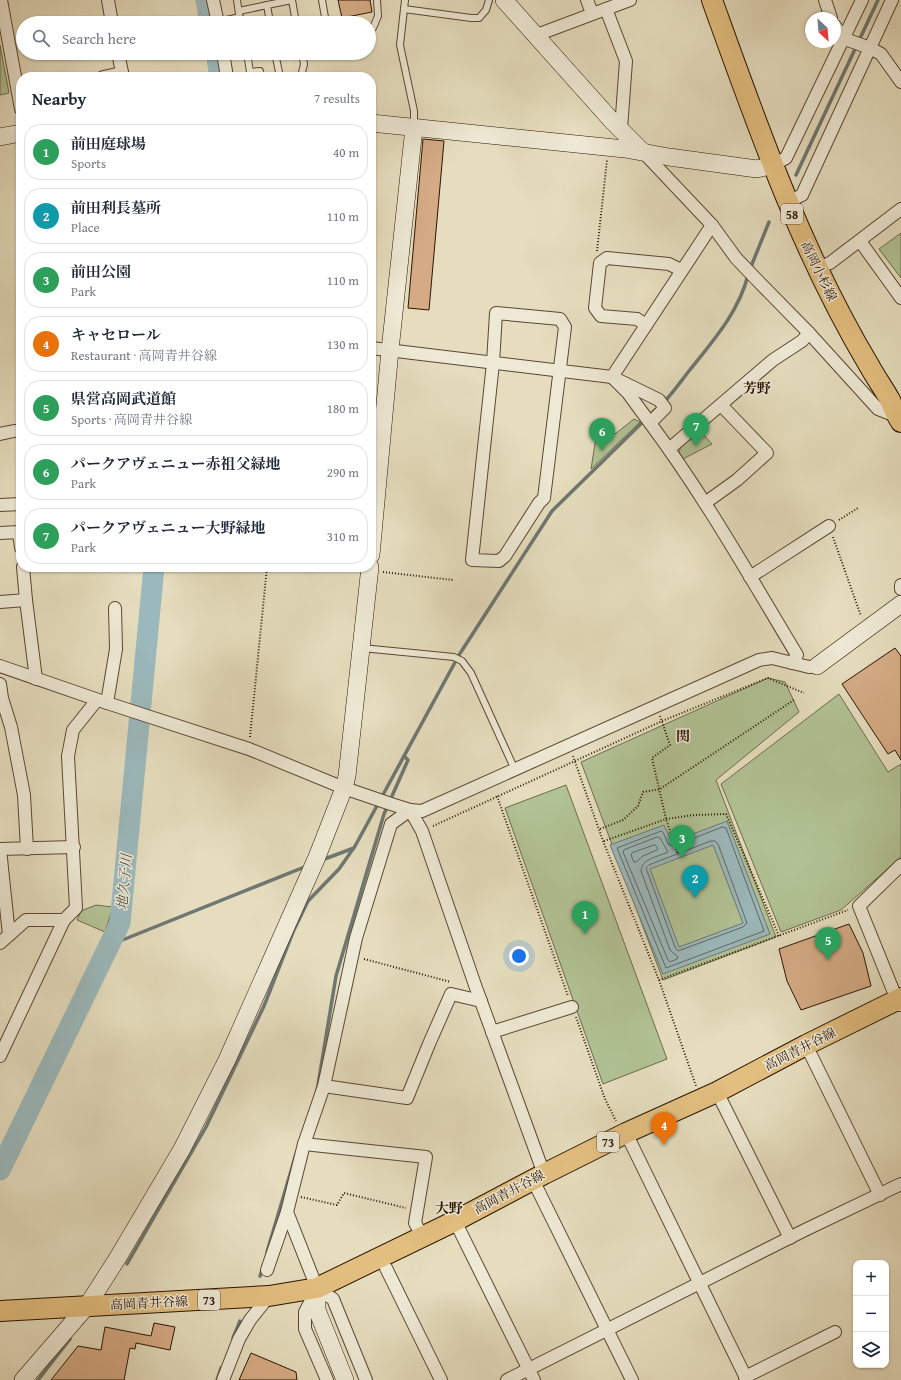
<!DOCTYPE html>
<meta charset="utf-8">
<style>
body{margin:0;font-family:"Gentium Book Plus","Noto Serif JP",serif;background:#f2f2f3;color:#1f2937}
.controls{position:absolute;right:12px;bottom:12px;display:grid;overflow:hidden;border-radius:8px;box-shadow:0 1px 3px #0004}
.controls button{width:36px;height:36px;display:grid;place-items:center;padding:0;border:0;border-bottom:1px solid #e0e1e3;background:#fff;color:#1f2937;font:20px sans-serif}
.compass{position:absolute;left:805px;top:12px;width:36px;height:36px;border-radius:50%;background:#fff;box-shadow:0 1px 3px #0004;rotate:154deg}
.you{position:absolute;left:519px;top:956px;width:14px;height:14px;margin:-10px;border:3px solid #fff;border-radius:50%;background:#1a73e8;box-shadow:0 0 0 6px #1a73e833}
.badge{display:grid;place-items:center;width:26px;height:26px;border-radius:50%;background:#8f2418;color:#fff;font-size:13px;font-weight:700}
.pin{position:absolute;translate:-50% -33px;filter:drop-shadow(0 1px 2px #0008)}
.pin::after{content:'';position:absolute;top:21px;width:14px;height:12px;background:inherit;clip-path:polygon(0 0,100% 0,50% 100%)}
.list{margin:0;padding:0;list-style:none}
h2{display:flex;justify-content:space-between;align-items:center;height:52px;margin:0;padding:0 16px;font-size:17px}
h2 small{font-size:13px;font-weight:400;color:#747a83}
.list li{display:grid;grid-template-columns:26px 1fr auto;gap:12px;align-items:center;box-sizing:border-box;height:56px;margin:0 8px 8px;padding:0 8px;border:1px solid #e0e1e3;border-radius:16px}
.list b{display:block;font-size:15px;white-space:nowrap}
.list p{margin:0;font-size:13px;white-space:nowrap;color:#747a83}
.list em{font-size:13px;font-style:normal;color:#747a83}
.icon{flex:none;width:22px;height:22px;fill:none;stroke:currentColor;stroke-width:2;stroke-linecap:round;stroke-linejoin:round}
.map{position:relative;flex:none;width:901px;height:1380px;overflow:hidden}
.search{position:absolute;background:#fff;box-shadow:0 1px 3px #0004;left:16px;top:16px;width:360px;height:44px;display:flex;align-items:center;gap:10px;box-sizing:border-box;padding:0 14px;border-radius:22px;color:#747a83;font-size:15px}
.panel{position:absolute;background:#fff;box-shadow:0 1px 3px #0004;left:16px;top:72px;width:360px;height:500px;border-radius:16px}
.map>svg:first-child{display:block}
.green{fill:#b1c294;stroke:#6e6c4c}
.water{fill:#9bb9bc;stroke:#6e7772;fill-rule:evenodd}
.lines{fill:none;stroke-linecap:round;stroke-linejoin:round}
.shore{stroke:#636760;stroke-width:1}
.stream{stroke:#6e7772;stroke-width:3.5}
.river{stroke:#9bb9bc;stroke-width:21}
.building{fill:#d5ab85;stroke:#2b1503}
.lane-casing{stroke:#5a4732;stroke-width:8}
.street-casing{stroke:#5a4732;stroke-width:14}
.secondary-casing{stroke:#2b1503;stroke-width:18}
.primary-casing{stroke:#2b1503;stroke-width:22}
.path{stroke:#2b1503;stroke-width:2;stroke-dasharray:1 2;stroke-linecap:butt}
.lane{stroke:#eee9d5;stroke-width:6}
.street{stroke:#eee9d5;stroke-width:12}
.secondary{stroke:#eee9d5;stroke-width:17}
.primary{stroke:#e2be7f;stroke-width:20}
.labels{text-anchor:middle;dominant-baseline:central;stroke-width:3;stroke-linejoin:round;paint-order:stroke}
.shield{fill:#eee9d5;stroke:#665542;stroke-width:1}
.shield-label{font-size:12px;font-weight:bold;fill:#2b1503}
.street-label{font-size:13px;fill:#2b1503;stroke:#eee9d5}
.neighbourhood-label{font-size:14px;font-weight:bold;fill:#2b1503;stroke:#eee9d5}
.water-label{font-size:14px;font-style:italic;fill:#524e44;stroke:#eee9d5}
</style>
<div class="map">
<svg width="901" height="1380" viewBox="0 0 901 1380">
<rect width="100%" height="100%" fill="#e5ddbe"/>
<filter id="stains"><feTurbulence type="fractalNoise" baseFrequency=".005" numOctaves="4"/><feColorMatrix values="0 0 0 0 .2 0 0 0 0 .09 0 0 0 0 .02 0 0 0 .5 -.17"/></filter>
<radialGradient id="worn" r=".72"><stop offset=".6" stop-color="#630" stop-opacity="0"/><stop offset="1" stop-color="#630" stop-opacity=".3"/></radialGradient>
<g class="green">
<polygon points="0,45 9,93 0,95"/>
<polygon points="901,233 901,278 879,249"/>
<polygon points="634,419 640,422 591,469 597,431 603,425 615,434"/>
<polygon points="700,431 712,444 683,459 679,452 681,447"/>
<polygon points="768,678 785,682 799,712 716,780 776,937 663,980 581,762"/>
<polygon points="839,694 888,772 901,764 901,857 841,910 781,932 721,784"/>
<polygon points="566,785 667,1059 603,1084 505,808"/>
<polygon points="96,905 113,907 105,932 77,920 81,911"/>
</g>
<path class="water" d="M727 821 770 934 663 974 610 845 664 825 672 842ZM713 845 743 923 679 947 650 869Z"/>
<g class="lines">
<g class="shore">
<polygon points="723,827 726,828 764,931 666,968 617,848 661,831 663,832 668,844 673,846"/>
<path d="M658 837 660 838 668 852C658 857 642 858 641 871L670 950 678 957 677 959 670 962 668 960 623 852 624 850Z"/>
<polygon points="711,841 715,841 718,844 747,923 743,927 678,951 675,947 646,868 649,865"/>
<polygon points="655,845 658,848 657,850 643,856 636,862 634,862 631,855 632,853"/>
</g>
<g class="stream">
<polyline points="796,175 878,0"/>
<polyline points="750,269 769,222"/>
<path d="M664 402C673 393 681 381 689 371 712 342 739 312 748 275"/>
<polyline points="322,860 354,848 459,655 552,511 655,410"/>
<polyline points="110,945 307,866"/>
<polyline points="317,1091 336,976 384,814 408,760 404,756"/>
<polyline points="267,1252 296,1154"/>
<polyline points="127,1264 206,1127 264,1006 293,932 308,901 339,869 353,849"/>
<polyline points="260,1276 263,1267"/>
<polyline points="233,1338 240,1321"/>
<polyline points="38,1380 70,1339"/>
<polyline points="217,1380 221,1368"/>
</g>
<g class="river">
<polyline points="206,0 210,23"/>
<polyline points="216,53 219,70 218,77"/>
<polyline points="0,1170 120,923 154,567"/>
</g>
</g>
<g class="building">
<polygon points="338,0 370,0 372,12 342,18"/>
<polygon points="423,139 444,141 429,310 408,308"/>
<polygon points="895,648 901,656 901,760 895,750 888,754 842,684"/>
<polygon points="849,924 863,953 871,986 801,1010 787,981 779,949"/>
<polygon points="154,1323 175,1327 170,1350 136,1343 135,1349 130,1348 124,1380 51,1380 78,1346 101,1350 105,1327 151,1336"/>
<polygon points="251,1353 296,1372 297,1380 239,1380"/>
</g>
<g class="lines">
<g class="lane-casing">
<g id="lane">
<polyline points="237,0 239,14"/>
<polyline points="322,0 326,23"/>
<polyline points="405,0 400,45 414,111 414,127"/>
<polyline points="267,5 292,0 296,23"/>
<polyline points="404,9 471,18 479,18 486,10 489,0"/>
<polyline points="239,11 267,5 270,23"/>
<polyline points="217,22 240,17 241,23"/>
<polyline points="369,28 373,28 378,16 377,0"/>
<polyline points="247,53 250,72 260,71 261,77"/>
<polyline points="275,53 280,77"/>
<polyline points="301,77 304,64 302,53"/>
<polyline points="362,648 454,657 462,661 471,673 515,770"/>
</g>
</g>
<g class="street-casing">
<g id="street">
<polyline points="1,0 21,109"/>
<polyline points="108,0 112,23"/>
<polyline points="213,0 218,23"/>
<polyline points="587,0 592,13"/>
<polyline points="825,0 831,18"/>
<polyline points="606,9 626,61 621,129"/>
<polyline points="835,26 845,39 870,48 881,54 901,82"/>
<polyline points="538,37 542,33 630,0"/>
<polyline points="118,53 123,77"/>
<polyline points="223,53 227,77"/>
<polyline points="103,77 122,73"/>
<polyline points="643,152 712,225 736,258 757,280 809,333 878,409 898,417 899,417"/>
<polyline points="773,165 786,158 862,0"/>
<polyline points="788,202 802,195 892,0"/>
<polyline points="860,241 901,298"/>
<polyline points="817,268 830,263 901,209"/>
<polygon points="496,313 560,319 565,327 544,498 539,503 505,556 499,561 472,560 493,363"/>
<polyline points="646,325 637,319 601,316 595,308 600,263 607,258 669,264 681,270"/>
<path d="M371 348 612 377 659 400 665 408 650 423C705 497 750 577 797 655L792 663"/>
<polyline points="650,423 628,393 612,377 712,225"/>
<polyline points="0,434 14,431"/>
<polyline points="669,449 773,360 802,341 809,333"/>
<polyline points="705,503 737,480 767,453 721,405"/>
<polyline points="0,505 21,504"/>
<polyline points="0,533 19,532 21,548"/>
<polyline points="750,577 829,526"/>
<polyline points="901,585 901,589"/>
<polyline points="26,600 36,679"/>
<polyline points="0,602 26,600 23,567"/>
<polyline points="0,666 107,703 249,749 344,788 391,804 410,810 422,811 759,660 772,658 809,667 817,666"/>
<polyline points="0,684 2,698 11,727 24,795 27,849"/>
<polyline points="107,703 116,649 115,608"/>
<polyline points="410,810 422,831 475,985 544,1174"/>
<polyline points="0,849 9,935"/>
<polyline points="0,849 74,847"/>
<polyline points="0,943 26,920 64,920 76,908 68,756 73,730 97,700"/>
<polyline points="899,1005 859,906 901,865"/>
<polyline points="492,1032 572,1007"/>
<polyline points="806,1045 880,1195"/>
<polyline points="0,1056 64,920"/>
<polyline points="324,1086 407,1098 429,1044 451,994 481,1001"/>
<polyline points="717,1092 790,1238"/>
<polyline points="626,1133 747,1380"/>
<polyline points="304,1144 426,1157 415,1223 423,1237"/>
<polyline points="533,1180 632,1380"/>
<polyline points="455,1221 534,1380"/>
<polyline points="386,1268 441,1380"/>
<polyline points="267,1270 287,1212"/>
<polyline points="316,1291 305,1312 305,1329 327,1380"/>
<polyline points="745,1377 835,1332"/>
<polyline points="223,1380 239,1339 250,1320 269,1296"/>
<polyline points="366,1380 333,1299 317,1288 287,1212 304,1144 324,1086 356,938 391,824 410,810"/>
<polyline points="507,1380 805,1230 901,1184"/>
</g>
</g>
<g class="secondary-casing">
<g id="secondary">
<polyline points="504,0 613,122 642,151"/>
<polyline points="371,123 625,149 669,157 757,169 773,165"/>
<polyline points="0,137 21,133"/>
<polyline points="371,555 390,350 414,128"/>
<polyline points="817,666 901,604"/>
<polyline points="317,1288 317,1310 345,1380"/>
<polyline points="23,1380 87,1306 117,1259 182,1149 227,1060 317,857 344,788 347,776 370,567"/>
</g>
</g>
<g class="primary-casing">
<g id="primary">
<path d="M712 0C757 125 801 252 870 367 876 378 884 389 890 400 894 408 896 415 901 422"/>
<polyline points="0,1311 269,1296 317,1288 455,1221 544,1174 626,1133 717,1092 806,1045 901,998"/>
</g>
</g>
<g class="path">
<polyline points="597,251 607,160"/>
<polyline points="839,520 858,508"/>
<polyline points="833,537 861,616"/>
<polyline points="334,567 357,569"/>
<polyline points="383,572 453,580"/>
<polyline points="660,716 670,745 652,758 666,819 678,855"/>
<polyline points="250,737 267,567"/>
<polyline points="573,756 603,841 659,980 696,1086"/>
<polyline points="497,796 568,996"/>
<polyline points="433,826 662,721 768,678 804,693"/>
<polyline points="600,829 623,820 638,806 643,792 660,789 794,700"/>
<polyline points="604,841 666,819 694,815 726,814 779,936"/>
<polyline points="364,959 451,982"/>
<polyline points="659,980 848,910"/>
<polyline points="576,1017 605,1099 616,1121"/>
<polyline points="301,1197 337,1205 344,1193 406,1208"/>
</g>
<use href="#lane" class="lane"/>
<use href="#street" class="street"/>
<use href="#secondary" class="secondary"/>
<use href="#primary" class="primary"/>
</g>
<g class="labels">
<g class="shield">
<rect x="781" y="204" width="22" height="20" rx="3"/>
<rect x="597" y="1132" width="22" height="20" rx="3"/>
<rect x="198" y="1290" width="22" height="20" rx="3"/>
</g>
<g class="shield-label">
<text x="792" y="214">58</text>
<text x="608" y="1142">73</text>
<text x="209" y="1300">73</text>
</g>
<g class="street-label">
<text transform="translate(819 271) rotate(64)">高岡小杉線</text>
<text transform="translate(800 1049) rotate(-27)">高岡青井谷線</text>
<text transform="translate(509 1192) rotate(-28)">高岡青井谷線</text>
<text transform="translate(149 1303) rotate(-3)">高岡青井谷線</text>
</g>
<g class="neighbourhood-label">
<text x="757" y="388">芳野</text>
<text x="683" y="736">関</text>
<text x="449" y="1208">大野</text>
</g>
<g class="water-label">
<text transform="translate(124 882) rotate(-85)">地久子川</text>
</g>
</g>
<rect width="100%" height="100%" filter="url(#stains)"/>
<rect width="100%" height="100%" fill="url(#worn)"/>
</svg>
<div class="controls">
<button>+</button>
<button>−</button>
<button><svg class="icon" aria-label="layers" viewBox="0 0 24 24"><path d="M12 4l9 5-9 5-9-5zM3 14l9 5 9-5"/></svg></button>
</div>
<svg class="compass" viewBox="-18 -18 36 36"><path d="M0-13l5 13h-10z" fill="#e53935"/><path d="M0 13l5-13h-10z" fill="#747a83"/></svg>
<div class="you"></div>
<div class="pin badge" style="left:585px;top:934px;background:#2e9e5b">1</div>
<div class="pin badge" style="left:695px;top:898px;background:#0f9aa8">2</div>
<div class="pin badge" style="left:682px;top:858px;background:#2e9e5b">3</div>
<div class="pin badge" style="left:664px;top:1145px;background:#e8710a">4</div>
<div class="pin badge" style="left:828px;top:960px;background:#2e9e5b">5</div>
<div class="pin badge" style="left:602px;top:451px;background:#2e9e5b">6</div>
<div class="pin badge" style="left:696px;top:446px;background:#2e9e5b">7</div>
<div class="search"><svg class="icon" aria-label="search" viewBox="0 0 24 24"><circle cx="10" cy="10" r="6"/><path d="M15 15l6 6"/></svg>Search here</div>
<section class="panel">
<h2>Nearby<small>7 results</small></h2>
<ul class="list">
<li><span class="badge" style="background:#2e9e5b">1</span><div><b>前田庭球場</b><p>Sports</p></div><em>40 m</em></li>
<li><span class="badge" style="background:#0f9aa8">2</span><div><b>前田利長墓所</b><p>Place</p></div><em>110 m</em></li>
<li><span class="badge" style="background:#2e9e5b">3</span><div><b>前田公園</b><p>Park</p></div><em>110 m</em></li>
<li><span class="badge" style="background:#e8710a">4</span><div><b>キャセロール</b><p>Restaurant · 高岡青井谷線</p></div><em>130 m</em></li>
<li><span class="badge" style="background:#2e9e5b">5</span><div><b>県営高岡武道館</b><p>Sports · 高岡青井谷線</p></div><em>180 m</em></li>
<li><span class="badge" style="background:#2e9e5b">6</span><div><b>パークアヴェニュー赤祖父緑地</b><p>Park</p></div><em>290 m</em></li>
<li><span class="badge" style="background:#2e9e5b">7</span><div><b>パークアヴェニュー大野緑地</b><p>Park</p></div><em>310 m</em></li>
</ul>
</section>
</div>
